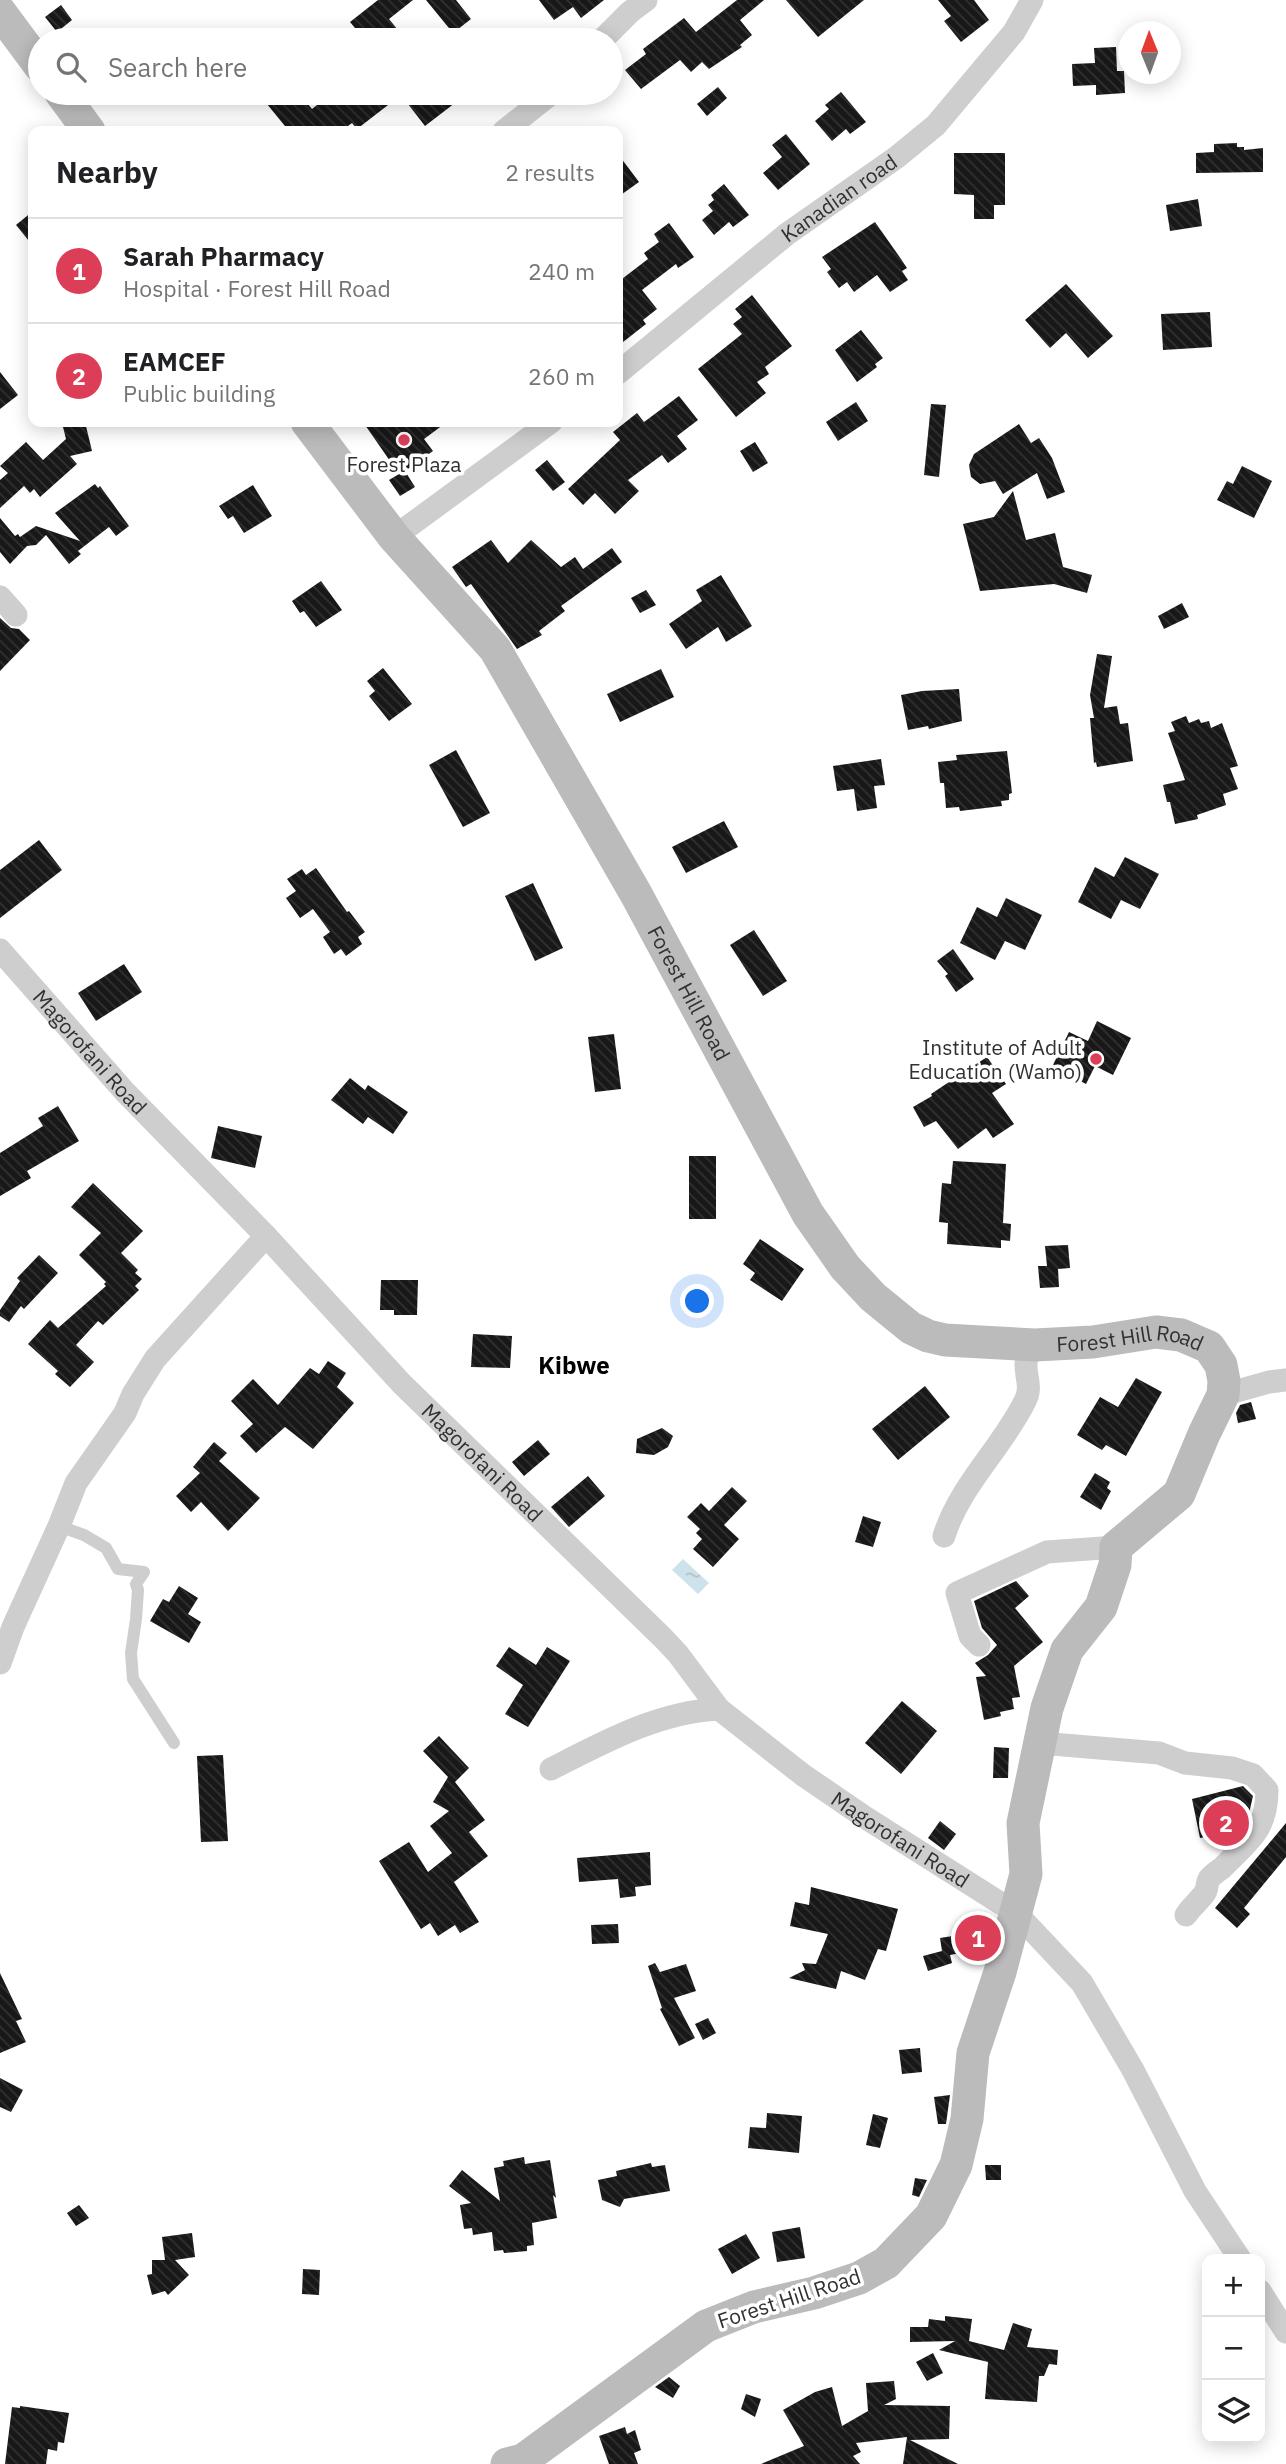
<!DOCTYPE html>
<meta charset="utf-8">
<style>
body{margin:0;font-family:"IBM Plex Sans",sans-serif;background:#f6f6f6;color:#202124}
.controls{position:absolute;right:21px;bottom:21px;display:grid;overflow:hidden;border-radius:14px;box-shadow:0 4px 18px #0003}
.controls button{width:63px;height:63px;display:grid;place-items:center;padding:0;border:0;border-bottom:2px solid #e0e0e0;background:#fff;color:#202124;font:35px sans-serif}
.compass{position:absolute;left:1118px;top:21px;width:63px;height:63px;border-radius:50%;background:#fff;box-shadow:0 4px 18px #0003;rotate:359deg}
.you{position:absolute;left:698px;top:1302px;width:24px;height:24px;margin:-18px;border:5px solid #fff;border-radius:50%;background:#1a73e8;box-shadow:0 0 0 10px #1a73e833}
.badge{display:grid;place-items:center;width:46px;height:46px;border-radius:50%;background:#dc3e58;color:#fff;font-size:23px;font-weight:700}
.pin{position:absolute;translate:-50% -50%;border:4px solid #fff;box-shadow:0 2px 7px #0006}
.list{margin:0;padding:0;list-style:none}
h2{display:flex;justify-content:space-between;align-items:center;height:91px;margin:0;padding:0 28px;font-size:30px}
h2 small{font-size:23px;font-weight:400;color:#757577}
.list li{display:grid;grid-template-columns:46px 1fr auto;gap:21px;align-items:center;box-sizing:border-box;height:105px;padding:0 28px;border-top:2px solid #e0e0e0}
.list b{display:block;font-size:26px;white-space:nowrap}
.list p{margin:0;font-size:23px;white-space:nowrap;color:#757577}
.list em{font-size:23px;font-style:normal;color:#757577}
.icon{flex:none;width:38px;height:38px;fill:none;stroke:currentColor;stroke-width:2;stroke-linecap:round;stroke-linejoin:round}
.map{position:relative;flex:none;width:1286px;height:2464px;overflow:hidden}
.search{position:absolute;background:#fff;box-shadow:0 4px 18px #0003;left:28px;top:28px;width:595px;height:77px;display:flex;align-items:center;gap:18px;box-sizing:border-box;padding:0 24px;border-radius:38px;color:#757577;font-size:26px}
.panel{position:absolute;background:#fff;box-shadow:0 4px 18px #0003;left:28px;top:126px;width:595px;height:301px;border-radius:14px}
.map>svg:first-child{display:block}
.water{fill:url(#water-ripples)}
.building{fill:url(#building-back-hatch)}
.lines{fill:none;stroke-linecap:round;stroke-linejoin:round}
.lane{stroke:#cecece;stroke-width:12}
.street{stroke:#cecece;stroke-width:23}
.secondary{stroke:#bbb;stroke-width:33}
.poi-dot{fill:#dc3e58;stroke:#fff;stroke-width:2.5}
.labels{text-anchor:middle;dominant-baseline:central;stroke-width:7;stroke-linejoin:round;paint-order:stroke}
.street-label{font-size:21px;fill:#313131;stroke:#fff}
.poi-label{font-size:21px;fill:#313131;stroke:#fff}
.quarter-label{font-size:24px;font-weight:bold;fill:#000;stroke:#fff}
</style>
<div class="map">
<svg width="1286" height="2464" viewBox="0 0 1286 2464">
<defs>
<pattern id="water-ripples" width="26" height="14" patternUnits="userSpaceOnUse" patternTransform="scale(1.75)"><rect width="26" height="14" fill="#cde2eb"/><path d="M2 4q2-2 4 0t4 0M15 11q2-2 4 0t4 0" fill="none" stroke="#b0c2ca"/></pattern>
<pattern id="building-back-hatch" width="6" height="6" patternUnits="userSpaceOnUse" patternTransform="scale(1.75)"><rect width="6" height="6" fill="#181818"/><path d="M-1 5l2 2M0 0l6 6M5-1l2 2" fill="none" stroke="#313131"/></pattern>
</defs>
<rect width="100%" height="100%" fill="#fff"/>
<polygon class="water" points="683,1559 709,1583 698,1594 672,1570"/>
<g class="building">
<polygon points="378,0 413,0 389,19 406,40 365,40 350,22"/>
<polygon points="426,0 456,0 471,19 453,33"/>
<polygon points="539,0 604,0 581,18 573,7 554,20"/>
<polygon points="737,0 764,0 740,20 752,35 740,45 742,47 709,69 702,62 691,72 680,60 641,89 625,70 646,54 643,49 684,18 696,32"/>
<polygon points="786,0 864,0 818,37"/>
<polygon points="938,0 974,0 989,20 961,42 944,21 951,16"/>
<polygon points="61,5 72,20 57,32 45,17"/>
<polygon points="1116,47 1117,71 1124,71 1125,93 1096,95 1096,85 1073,86 1072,64 1095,63 1094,48"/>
<polygon points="718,87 727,98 707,116 697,104"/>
<polygon points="841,92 866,122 850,134 846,129 832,141 815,121 829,109 825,105"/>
<polygon points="258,93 299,93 312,109 332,93 468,93 425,126 401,95 357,129 352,123 341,131 289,131"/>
<polygon points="786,134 810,164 778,190 763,173 782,157 772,145"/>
<polygon points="1237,143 1237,147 1244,147 1244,150 1263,148 1263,172 1196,173 1196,153 1214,152 1214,144"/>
<polygon points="954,153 1005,153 1005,205 994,205 994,219 974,219 974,195 954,194"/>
<polygon points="618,154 639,182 618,197"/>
<polygon points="724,184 749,215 733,227 729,222 714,235 702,220 713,211 708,205 714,200 711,195"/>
<polygon points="1198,199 1202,226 1170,231 1166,205"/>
<polygon points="33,211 33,246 16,225"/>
<polygon points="875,222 901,259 907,268 902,271 908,280 890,292 877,275 854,292 847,282 839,288 827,272 831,269 822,257"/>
<polygon points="669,223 694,257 678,268 676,264 642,290 657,309 643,320 646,324 618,346 618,282 648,259 644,253 659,242 654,234"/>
<polygon points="1066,284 1113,336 1088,358 1066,333 1050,348 1025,320"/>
<polygon points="752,295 792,346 765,367 769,374 757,382 766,393 736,417 698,369 742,334 733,324 742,317 735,309"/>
<polygon points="1210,312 1212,347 1163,350 1161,314"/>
<polygon points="861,330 883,358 875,364 877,367 857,382 835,350"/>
<polygon points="0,372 18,395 0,409"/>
<polygon points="679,396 698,420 677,436 687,449 668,463 662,455 628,480 639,491 615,514 595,493 583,505 568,489 620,440 613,432 637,413 644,422"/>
<polygon points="856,402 868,421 838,441 826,422"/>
<polygon points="931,404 946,405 939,477 924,475"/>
<polygon points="85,422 92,451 70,456 77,464 40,497 34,489 30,493 24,486 0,508 0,480 8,473 0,466 26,442 43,460 66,439 63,427"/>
<polygon points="363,422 447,422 424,439 433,451 405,471 415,487 400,496 389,480 399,474"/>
<polygon points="1019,424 1031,443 1039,438 1052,458 1065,492 1047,499 1037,473 1003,494 995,481 980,484 971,477 969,465 974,454"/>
<polygon points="755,442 768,463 753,472 740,451"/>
<polygon points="547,460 565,482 553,491 535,470"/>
<polygon points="1242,466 1272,481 1254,518 1217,500 1227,481 1233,484"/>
<polygon points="95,484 98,488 100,486 129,526 116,536 109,527 78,551 81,554 69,564 46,535 36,545 27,546 10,564 0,552 0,518 15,536 18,534 20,537 36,526 80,541 55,513"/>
<polygon points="253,485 272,516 244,533 233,516 228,519 219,506"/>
<polygon points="1013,491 1026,540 1055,533 1063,567 1092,575 1087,593 1054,584 980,591 963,524 994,517"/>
<polygon points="491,540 508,563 531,540 561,567 575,557 583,569 612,548 622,562 561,606 565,611 539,631 542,635 517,649 471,584 466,587 452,567"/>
<polygon points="721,575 752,626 726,642 718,627 686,649 669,624 702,601 696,590"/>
<polygon points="321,581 342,610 316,627 304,611 300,613 292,601"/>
<polygon points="646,590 656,605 640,613 631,598"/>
<polygon points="1182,603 1189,617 1164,629 1158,616"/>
<polygon points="0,618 11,628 19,629 30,640 0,671"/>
<polygon points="1097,654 1112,656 1104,708 1117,706 1120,724 1128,723 1133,761 1097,767 1096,762 1094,763 1090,718 1094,718 1090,695"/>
<polygon points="383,668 412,704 389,721 369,696 375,691 367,681"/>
<polygon points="661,669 674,697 620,722 607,694"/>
<polygon points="959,689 962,721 929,729 928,726 908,730 901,695 922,691"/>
<polygon points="1186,716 1189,723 1199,719 1201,723 1209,721 1211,728 1222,723 1238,766 1230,768 1238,789 1223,794 1226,805 1197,815 1198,819 1175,824 1170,802 1167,802 1163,785 1185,780 1168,733 1175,731 1171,722"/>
<polygon points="456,750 490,813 463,827 429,765"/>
<polygon points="1007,751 1012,793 1009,794 1009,800 1001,801 1002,806 960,811 959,807 946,808 944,783 940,783 938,762 957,760 956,755"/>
<polygon points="881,759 885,785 874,786 877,808 857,811 854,789 837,791 833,766"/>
<polygon points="724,821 738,847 686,873 672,847"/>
<polygon points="39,840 62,870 0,918 0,870"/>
<polygon points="1125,857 1159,874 1140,909 1121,900 1111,919 1078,902 1095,867 1114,877"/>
<polygon points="316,868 347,912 349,911 365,932 358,937 362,944 346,956 341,949 334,954 323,937 330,932 313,909 300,918 286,898 296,891 287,879 302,869 306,875"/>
<polygon points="533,883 563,948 535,961 505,896"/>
<polygon points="1006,898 1042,915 1025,950 1005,941 995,960 960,943 977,907 997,917"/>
<polygon points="754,930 787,981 763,996 730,945"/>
<polygon points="953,949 974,979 956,992 945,976 948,974 937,961"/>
<polygon points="124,964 142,992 96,1021 78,993"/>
<polygon points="1097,1021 1131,1038 1113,1075 1095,1066 1086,1084 1052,1067 1069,1032 1088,1041"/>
<polygon points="614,1034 621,1089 595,1092 588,1037"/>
<polygon points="987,1057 1006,1084 992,1093 1014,1124 993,1138 986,1128 958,1149 936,1121 924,1127 913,1107 932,1096 931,1094 952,1080"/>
<polygon points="350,1078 365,1090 368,1085 408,1112 393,1134 368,1117 363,1124 331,1100"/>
<polygon points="58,1106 79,1141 27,1171 31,1178 0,1196 0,1153 43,1126 38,1118"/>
<polygon points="218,1126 262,1136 255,1168 211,1158"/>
<rect x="689" y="1156" width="27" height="63"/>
<polygon points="953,1161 1006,1164 1003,1223 1011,1224 1010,1241 1001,1240 1001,1248 947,1244 948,1223 939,1222 942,1183 951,1184"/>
<polygon points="93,1183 143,1231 121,1253 138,1270 135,1273 142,1279 135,1286 139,1290 103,1325 98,1321 76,1345 94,1362 70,1387 55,1374 58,1371 28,1344 50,1320 58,1328 106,1286 104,1284 106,1282 79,1255 101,1233 71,1207"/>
<polygon points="760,1239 804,1269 782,1301 750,1280 755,1273 743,1264"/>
<polygon points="1068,1245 1070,1268 1058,1269 1059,1287 1040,1288 1038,1266 1047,1266 1045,1246"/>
<polygon points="39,1255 58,1273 24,1309 21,1306 9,1322 0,1316 0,1310 20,1281 17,1278"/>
<polygon points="381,1280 418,1280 417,1315 394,1315 394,1310 380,1310"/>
<polygon points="473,1334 512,1336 510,1368 471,1367"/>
<polygon points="328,1361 346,1373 337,1387 354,1403 313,1449 285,1427 256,1453 240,1436 253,1424 231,1401 253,1379 278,1405 310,1368 319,1374"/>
<polygon points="1136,1378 1162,1392 1126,1456 1106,1445 1102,1450 1077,1435 1100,1397 1118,1407"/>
<polygon points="925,1386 950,1417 898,1460 872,1429"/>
<polygon points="1251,1402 1256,1419 1238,1423 1236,1413 1240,1405"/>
<polygon points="662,1428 673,1436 668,1447 654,1455 636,1453 637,1439"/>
<polygon points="538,1440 550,1454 524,1476 512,1462"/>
<polygon points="214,1442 227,1453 219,1461 260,1498 228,1531 201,1502 191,1512 176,1496 200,1473 193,1467"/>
<polygon points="1095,1473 1110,1482 1107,1488 1111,1491 1101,1510 1080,1497"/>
<polygon points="588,1476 605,1496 569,1527 551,1507"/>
<polygon points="732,1487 747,1501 724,1525 739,1539 713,1567 693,1549 702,1539 696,1533 700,1529 687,1517 701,1503 709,1511"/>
<polygon points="863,1516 881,1522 873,1547 855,1542"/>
<polygon points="1016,1581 1029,1596 1015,1608 1043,1642 1014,1666 1020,1697 1012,1698 1014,1709 1000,1712 1001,1716 984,1720 976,1677 986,1676 975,1663 988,1655 997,1645 982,1628 974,1601"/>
<polygon points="179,1586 198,1598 188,1614 201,1622 189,1643 150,1621 163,1599 169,1602"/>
<polygon points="509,1647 536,1665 547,1647 570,1661 528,1727 505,1714 523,1685 496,1666"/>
<polygon points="902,1701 937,1731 901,1774 865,1743"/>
<polygon points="439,1736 469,1768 455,1782 485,1820 469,1832 488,1856 454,1882 479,1922 460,1933 455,1925 438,1936 430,1923 421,1929 379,1861 409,1842 428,1872 452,1853 430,1826 449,1811 433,1802 448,1777 423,1751"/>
<polygon points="994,1747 1009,1748 1008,1778 993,1778"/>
<polygon points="223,1755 228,1841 201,1842 197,1756"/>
<polygon points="1243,1786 1253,1796 1248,1818 1225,1822 1227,1833 1200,1838 1192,1799"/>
<polygon points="940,1821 956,1834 944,1850 928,1838"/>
<polygon points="1286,1823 1286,1857 1244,1908 1250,1914 1237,1928 1215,1908"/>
<polygon points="650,1852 651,1885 635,1887 636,1896 620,1898 618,1879 579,1882 577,1858"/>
<polygon points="811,1887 898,1909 886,1951 878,1949 865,1980 841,1971 836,1989 789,1978 805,1970 802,1963 816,1964 828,1934 790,1926 795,1902 809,1905"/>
<polygon points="618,1924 619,1943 592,1944 591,1925"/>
<polygon points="984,1931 986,1948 950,1955 952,1963 928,1971 923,1956 942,1951 940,1938"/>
<polygon points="655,1963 660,1972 686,1964 696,1991 674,1998 695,2038 679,2046 660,2009 662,2008 648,1966"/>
<polygon points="0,1973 22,2019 16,2021 26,2042 0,2053"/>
<polygon points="708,2018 716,2033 703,2040 695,2024"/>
<polygon points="920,2048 922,2072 902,2074 899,2050"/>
<polygon points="0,2078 23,2090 11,2112 0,2107"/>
<polygon points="950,2095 946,2124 938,2124 934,2097"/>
<polygon points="767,2113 802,2116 799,2153 748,2148 750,2127 766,2128"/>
<polygon points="873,2114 888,2118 880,2148 866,2145"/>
<polygon points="524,2157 525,2164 550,2160 556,2198 553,2195 557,2218 532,2223 534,2245 527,2246 527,2251 504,2253 503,2250 494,2251 492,2232 473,2235 472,2228 464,2229 460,2205 471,2203 449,2186 462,2170 500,2201 494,2168 504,2166 503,2161"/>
<polygon points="651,2163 652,2167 665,2165 670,2191 624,2199 620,2207 602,2200 598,2180 617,2176 616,2171"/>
<polygon points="985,2165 1001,2165 1001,2180 986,2180"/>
<polygon points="915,2178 927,2180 919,2197 912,2195"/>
<polygon points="79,2205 89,2218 76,2226 67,2213"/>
<polygon points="800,2227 805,2258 777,2262 772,2232"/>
<polygon points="192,2233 195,2257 175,2260 189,2275 168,2295 165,2291 152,2295 147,2275 152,2274 152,2260 165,2260 162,2237"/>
<polygon points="746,2234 760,2258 732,2274 718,2249"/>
<polygon points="303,2269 320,2270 319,2295 302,2294"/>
<polygon points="945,2316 972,2319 969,2341 1004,2350 1013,2323 1032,2329 1027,2347 1058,2350 1057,2365 1049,2364 1044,2376 1039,2376 1037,2402 985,2399 988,2362 939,2350 955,2341 910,2342 910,2327 928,2327 929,2319 945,2321"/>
<polygon points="933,2353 943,2373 927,2381 916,2362"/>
<polygon points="669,2377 680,2386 673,2398 655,2387"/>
<polygon points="894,2381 896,2399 884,2405 950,2406 949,2439 910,2440 958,2464 903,2464 907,2437 856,2443 861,2452 853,2456 860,2464 761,2464 804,2446 783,2410 815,2392 832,2387 842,2426 868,2411 866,2383"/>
<polygon points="746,2394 761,2399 755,2417 741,2409"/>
<polygon points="20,2406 69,2413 64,2443 58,2442 57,2451 48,2449 46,2464 5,2464 12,2407 20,2408"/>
<polygon points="625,2427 627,2434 635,2430 641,2450 634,2453 638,2464 609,2464 599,2436"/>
</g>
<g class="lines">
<polyline class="lane" points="59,1526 84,1535 106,1548 118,1569 144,1572 136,1584 138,1590 136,1619 131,1653 133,1679 174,1743"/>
<g class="street">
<polyline points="602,40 630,12 646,0"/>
<polyline points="504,131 552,93"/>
<path id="s1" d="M618 373 787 234 897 157 936 125 1014 32 1032 0"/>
<polyline points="394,537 551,422"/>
<polyline points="0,597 16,615"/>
<path id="s2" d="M0 950 125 1092 266 1236 402 1384 663 1638 678 1654 719 1709 803 1775 866 1818 1016 1913 1082 1983 1133 2070 1195 2191 1240 2259"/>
<polyline points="1223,1395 1269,1382 1286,1380"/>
<path d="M944 1536C960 1485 1002 1448 1025 1401 1036 1381 1015 1366 1035 1345"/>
<polyline points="979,1645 970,1636 957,1593 1047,1552 1116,1547"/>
<polyline points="0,1663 13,1627 59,1526 76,1483 125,1413 133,1394 155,1359 266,1236"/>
<path d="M1040 1743 1159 1753 1185 1763 1232 1768 1253 1775 1267 1790C1267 1831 1248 1841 1222 1868 1218 1871 1212 1875 1209 1879 1206 1884 1208 1890 1204 1894 1198 1902 1191 1907 1186 1915"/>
<path d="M551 1769C604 1742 658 1712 719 1709"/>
<polyline points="1260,2291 1286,2332"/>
</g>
<g class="secondary">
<polyline points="0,12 40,66"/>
<polyline points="61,93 89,131"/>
<path id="s3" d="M307 422 394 537 495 649 636 894 808 1214 845 1267 873 1297 911 1328 928 1336 945 1340 1035 1345 1093 1342 1156 1332 1181 1335 1209 1347 1221 1365 1224 1381 1223 1395 1204 1434 1179 1494 1116 1547 1115 1565 1101 1607 1067 1650 1047 1708 1023 1823 1026 1874 1000 1972 973 2053 967 2119 956 2165 931 2216 886 2263 859 2278 814 2293 754 2307 706 2326 523 2460 507 2464"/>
</g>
</g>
<g class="poi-dot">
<circle cx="404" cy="440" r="7"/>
<circle cx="1096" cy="1059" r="7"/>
</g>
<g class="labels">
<g class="street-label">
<text stroke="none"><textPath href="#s1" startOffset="282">Kanadian road</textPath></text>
<text stroke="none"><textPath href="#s3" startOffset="690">Forest Hill Road</textPath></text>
<text stroke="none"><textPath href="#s2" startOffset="136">Magorofani Road</textPath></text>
<text stroke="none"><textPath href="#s3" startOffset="1318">Forest Hill Road</textPath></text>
<text stroke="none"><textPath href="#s2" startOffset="704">Magorofani Road</textPath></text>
<text stroke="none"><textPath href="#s2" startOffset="1270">Magorofani Road</textPath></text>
<text transform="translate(789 2298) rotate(-18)">Forest Hill Road</text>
</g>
<g class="poi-label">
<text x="404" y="464">Forest Plaza</text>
<text x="1082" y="1047" text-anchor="end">Institute of Adult<tspan x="1082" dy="24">Education (Wamo)</tspan></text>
</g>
<g class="quarter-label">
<text x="574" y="1365">Kibwe</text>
</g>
</g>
</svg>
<div class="controls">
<button>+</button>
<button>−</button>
<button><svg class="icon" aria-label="layers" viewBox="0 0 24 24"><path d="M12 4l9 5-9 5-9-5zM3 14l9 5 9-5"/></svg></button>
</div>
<svg class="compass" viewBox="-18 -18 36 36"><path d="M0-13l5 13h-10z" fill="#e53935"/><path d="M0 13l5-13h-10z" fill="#757577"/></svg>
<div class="you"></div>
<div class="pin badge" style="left:978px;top:1938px">1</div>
<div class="pin badge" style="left:1226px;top:1823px">2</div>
<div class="search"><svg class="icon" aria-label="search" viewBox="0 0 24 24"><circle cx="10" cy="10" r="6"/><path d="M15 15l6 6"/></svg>Search here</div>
<section class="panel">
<h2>Nearby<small>2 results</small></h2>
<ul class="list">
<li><span class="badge">1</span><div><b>Sarah Pharmacy</b><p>Hospital · Forest Hill Road</p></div><em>240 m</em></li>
<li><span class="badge">2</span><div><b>EAMCEF</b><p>Public building</p></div><em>260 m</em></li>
</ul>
</section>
</div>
